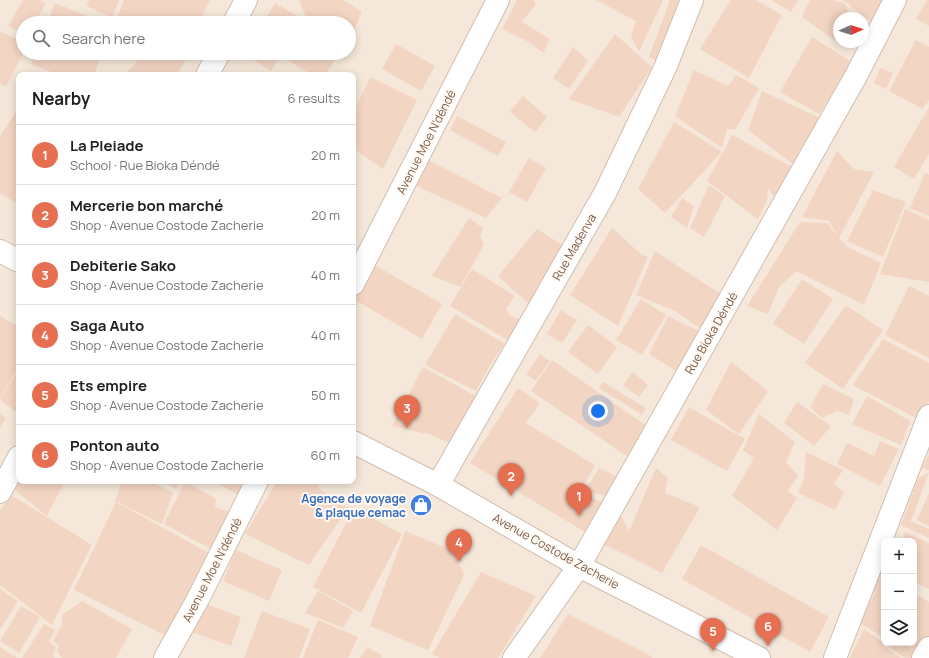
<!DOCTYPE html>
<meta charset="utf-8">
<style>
body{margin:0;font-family:Manrope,sans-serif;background:#f6f6f6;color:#202124}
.controls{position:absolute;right:12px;bottom:12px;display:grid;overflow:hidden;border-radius:8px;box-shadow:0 2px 10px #0003}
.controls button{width:36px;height:36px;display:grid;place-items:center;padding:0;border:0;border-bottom:1px solid #e0e0e0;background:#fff;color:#202124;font:20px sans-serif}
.compass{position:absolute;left:833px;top:12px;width:36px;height:36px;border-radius:50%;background:#fff;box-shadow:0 2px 10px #0003;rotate:87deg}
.you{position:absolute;left:598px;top:411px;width:14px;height:14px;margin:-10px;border:3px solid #fff;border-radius:50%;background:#1a73e8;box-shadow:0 0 0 6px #1a73e833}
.badge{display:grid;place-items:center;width:26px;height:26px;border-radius:50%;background:#e76f51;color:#fff;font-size:13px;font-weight:700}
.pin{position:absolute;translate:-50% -33px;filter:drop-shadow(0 1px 2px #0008)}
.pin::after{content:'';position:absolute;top:21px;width:14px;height:12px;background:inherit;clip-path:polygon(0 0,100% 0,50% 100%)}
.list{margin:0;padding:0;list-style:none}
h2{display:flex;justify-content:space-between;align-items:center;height:52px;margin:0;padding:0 16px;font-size:17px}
h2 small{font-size:13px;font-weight:400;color:#757577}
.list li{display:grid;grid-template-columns:26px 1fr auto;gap:12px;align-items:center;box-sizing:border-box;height:60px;padding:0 16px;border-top:1px solid #e0e0e0}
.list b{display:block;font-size:15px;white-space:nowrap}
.list p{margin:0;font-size:13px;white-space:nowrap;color:#757577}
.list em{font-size:13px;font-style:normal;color:#757577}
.icon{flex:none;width:22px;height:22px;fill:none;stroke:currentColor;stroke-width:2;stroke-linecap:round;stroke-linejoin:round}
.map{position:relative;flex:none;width:929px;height:658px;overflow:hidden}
.search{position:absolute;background:#fff;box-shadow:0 2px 10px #0003;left:16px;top:16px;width:340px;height:44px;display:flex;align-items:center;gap:10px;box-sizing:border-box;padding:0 14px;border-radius:22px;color:#757577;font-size:15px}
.panel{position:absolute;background:#fff;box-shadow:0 2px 10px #0003;left:16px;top:72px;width:340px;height:412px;border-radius:8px}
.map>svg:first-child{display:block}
.residential{fill:#f5e8da;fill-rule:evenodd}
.building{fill:#f3d5c3}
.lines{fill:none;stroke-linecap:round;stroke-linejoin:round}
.minor-casing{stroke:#d1beb0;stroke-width:24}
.minor{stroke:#fff;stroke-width:22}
.labels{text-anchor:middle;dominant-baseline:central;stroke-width:4;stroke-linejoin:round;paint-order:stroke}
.street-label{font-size:12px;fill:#7a5c4d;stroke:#fffaf3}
.shop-label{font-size:12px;font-weight:bold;fill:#366cbe;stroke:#fffaf3;text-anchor:end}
</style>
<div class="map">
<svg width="929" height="658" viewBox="0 0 929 658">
<rect width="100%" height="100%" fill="#fdf6ec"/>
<path class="residential" d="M0 0H929V658H0ZM839 18H863V42H839ZM23 23H349V53H23ZM19 75H353V481H19ZM884 541H914V643H884Z"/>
<g class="building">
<polygon points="23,0 40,0 46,3 35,23 23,23 23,34 8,26"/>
<polygon points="89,0 119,0 112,18 86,6"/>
<polygon points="124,0 210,0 198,23 125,23 116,20"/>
<polygon points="299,0 343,0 362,12 349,41 349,23 311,23 307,20"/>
<polygon points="517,0 533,0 536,4 522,22 550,39 543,53 529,42 502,29"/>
<polygon points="596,0 663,0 639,52 631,36 636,21"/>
<polygon points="670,0 690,0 660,62 649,57"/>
<polygon points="731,0 756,0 782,15 749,78 700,49"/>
<polygon points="771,0 798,0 791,12"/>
<polygon points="810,0 833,0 844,3 852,18 839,18 839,37 836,41 802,17"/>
<polygon points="841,0 888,0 874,25 846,2"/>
<polygon points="927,0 929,0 929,26 916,19"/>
<polygon points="55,3 105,23 47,23"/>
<polygon points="275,3 302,19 299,23 263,23"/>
<polygon points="0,31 23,42 23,53 6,87 0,84"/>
<polygon points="615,34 652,67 619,117 569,99"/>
<polygon points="812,37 852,62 819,114 780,92"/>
<polygon points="916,40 929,47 929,100 923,109 889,91"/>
<polygon points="396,44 435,66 421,91 382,69"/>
<polygon points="573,47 588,61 569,89 553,78"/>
<polygon points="35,53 102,53 94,75 59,75 31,64"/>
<polygon points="145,53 182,53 188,57 176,75 124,75"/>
<polygon points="245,53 282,53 271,71 244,54"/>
<polygon points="292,53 339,53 325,75 312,75 288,60"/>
<polygon points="880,68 893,73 886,89 874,83"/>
<polygon points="694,70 728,86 736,75 759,88 735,130 727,129 722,148 675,116"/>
<polygon points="370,77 417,100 383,169 353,148 353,114"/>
<polygon points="762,91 822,119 794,165 748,130"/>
<polygon points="523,96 547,117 535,132 510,112"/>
<polygon points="19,107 19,205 0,193 0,136"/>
<polygon points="929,107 929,154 914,179 894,167"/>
<polygon points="457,116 506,142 498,156 450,130"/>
<polygon points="674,122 722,152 665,213 638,189"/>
<polygon points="732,135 792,167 774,196 768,189 767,200 758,219 707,181"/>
<polygon points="837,151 854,169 874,172 839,238 829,221 802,217"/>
<polygon points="529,158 546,168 527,202 509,192"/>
<polygon points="426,159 502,198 486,218 414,185"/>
<polygon points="925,173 929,175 929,216 910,208"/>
<polygon points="709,185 725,196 704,237 690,228"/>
<polygon points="873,190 906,202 883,257 847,241"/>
<polygon points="682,198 694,206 687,228 671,217"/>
<polygon points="905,209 929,220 929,282 880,274"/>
<polygon points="469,218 483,228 480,236 484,245 460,287 432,276"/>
<polygon points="800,222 827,223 846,246 881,263 864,305 796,271 779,287 768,314 747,306"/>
<polygon points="612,228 642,255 648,257 618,326 570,295"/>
<polygon points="537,229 567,248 530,305 498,276"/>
<polygon points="655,251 725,297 707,333 675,311 636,295"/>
<polygon points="373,264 442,304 422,339 353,299"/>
<polygon points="472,269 515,296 506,309 509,315 521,320 513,343 450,306"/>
<polygon points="802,279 833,299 804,344 773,324"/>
<polygon points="909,286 929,296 929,358 885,335"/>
<polygon points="641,299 666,315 642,355 616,340"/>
<polygon points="846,305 883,330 843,389 805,363"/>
<polygon points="561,310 577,320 562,343 547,334"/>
<polygon points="455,314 505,344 493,360 476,391 425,365"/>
<polygon points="0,316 19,327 19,365 0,399"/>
<polygon points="668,316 707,335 683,375 649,354"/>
<polygon points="588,325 617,347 598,374 568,352"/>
<polygon points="883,339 929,363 929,401 918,419 853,385"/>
<polygon points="540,354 550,361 536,381 526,374"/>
<polygon points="552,360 651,429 631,459 531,391"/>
<polygon points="731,362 768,391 739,434 706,410"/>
<polygon points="423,367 479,398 451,444 432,435 392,426"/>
<polygon points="19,368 19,414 0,400"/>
<polygon points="633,372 648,385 639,397 623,385"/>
<polygon points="603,382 646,408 642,415 599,388"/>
<polygon points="823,384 854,399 849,415 837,411 822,418 810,407"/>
<polygon points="518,388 540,403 526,423 595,465 579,493 604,503 590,535 470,463"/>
<polygon points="867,396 910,421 901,445 852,424"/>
<polygon points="797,402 831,426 814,446 784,423"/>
<polygon points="689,407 745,439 727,471 671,440"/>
<polygon points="0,414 6,418 0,428"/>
<polygon points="759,414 795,442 786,462 798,476 788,491 797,498 777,530 732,496 754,458 743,450"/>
<polygon points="880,441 899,449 880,486 837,464 847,443 874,456"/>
<polygon points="806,452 843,470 834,483 844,493 835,510 798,493 804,479"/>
<polygon points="929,455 929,470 922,468"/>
<polygon points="599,468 616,476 606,496 585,491"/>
<polygon points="656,468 668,478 665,493 700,507 662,573 597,541 619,512 629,531"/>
<polygon points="929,472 911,521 929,529 929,538 901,525 918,479"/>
<polygon points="19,481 65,481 47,516 15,490"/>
<polygon points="122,481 150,481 173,493 162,524 115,501"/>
<polygon points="162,481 181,481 176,489"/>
<polygon points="185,481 216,499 215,507 235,514 213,550 164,524"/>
<polygon points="213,481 246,481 238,495"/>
<polygon points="277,481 320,481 318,488 348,508 309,565 245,534"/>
<polygon points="929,493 929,526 917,520"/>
<polygon points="11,495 92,545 52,625 0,585 0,511"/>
<polygon points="116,502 209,553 169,637 74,590"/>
<polygon points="354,508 402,534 361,613 313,587"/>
<polygon points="405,531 453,551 464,575 428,650 370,626"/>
<polygon points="905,532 929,543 929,589 914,582 914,541 903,541"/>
<polygon points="701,545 829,617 810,652 682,579"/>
<polygon points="236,550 282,570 269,601 223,581"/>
<polygon points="880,571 884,574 884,598 878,594 884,599 884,638 860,623 875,592 873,591"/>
<polygon points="481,572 536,596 498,658 439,658 432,654"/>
<polygon points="0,589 18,601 0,630"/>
<polygon points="318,591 353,611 343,628 305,613"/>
<polygon points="914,593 929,602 929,638 917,658 905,658 886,645 888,643 914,643"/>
<polygon points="82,601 132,629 116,658 62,658 57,651 59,645 53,641 62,624 62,615"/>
<polygon points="205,604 241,617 231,646 189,631"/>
<polygon points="21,606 40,617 19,653 0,641"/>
<polygon points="262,611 310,629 299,658 244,658"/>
<polygon points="568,614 648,654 652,658 540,658"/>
<polygon points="318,620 358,637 348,658 303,658"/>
<polygon points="44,624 55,630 49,641 56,648 52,656 55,658 22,658"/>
<polygon points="864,629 883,642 882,645 901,658 877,658 879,653 877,658 850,658"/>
<polygon points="0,647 17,658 0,658"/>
<polygon points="367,647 382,655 381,658 360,658"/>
</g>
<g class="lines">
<g class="minor-casing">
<g id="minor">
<polyline points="234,23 246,0"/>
<polyline points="207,75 219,53"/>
<polyline points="0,251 19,261"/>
<polyline points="353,284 498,0"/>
<polyline points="353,442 438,485 579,566 759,658"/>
<polyline points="438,485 605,193 665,68 692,0"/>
<polyline points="0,492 19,457"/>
<polyline points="165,658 198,599 257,481"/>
<polyline points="514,658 579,566 857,74 895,0"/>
<polyline points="835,658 929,416"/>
<polyline points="923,658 929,648"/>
</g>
</g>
<use href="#minor" class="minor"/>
</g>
<defs>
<g id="shop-disc" transform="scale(1.15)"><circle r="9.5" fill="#3f7fe0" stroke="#fffaf3"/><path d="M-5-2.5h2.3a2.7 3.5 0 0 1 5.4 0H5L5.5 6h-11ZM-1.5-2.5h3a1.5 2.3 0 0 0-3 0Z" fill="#fff"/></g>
</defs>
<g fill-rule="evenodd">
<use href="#shop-disc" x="421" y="505"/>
</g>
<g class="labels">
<g class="street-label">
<text transform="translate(426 142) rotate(-63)">Avenue Moe N'déndé</text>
<text transform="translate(574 247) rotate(-60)">Rue Madenva</text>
<text transform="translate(711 333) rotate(-60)">Rue Bioka Déndé</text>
<text transform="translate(556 551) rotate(29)">Avenue Costode Zacherie</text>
<text transform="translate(212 570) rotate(-63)">Avenue Moe N'déndé</text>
</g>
<g class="shop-label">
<text x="406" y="498">Agence de voyage<tspan x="406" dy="14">&amp; plaque cemac</tspan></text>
</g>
</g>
</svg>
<div class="controls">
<button>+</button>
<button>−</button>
<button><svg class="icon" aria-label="layers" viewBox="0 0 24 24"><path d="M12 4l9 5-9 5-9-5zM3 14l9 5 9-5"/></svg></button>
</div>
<svg class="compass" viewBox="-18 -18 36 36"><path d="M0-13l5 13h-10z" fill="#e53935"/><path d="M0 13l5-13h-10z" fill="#757577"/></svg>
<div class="you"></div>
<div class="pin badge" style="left:579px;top:516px">1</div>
<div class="pin badge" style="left:511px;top:496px">2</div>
<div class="pin badge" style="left:407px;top:428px">3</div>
<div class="pin badge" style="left:459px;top:562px">4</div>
<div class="pin badge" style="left:713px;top:651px">5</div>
<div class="pin badge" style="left:768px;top:646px">6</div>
<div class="search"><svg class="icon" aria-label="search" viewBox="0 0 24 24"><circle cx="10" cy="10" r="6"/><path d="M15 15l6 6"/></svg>Search here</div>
<section class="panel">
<h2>Nearby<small>6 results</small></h2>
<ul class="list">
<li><span class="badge">1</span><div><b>La Pleiade</b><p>School · Rue Bioka Déndé</p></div><em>20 m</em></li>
<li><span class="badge">2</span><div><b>Mercerie bon marché</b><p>Shop · Avenue Costode Zacherie</p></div><em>20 m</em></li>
<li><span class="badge">3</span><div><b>Debiterie Sako</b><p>Shop · Avenue Costode Zacherie</p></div><em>40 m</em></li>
<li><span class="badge">4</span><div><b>Saga Auto</b><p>Shop · Avenue Costode Zacherie</p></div><em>40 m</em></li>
<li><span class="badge">5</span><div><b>Ets empire</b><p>Shop · Avenue Costode Zacherie</p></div><em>50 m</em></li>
<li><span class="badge">6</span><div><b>Ponton auto</b><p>Shop · Avenue Costode Zacherie</p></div><em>60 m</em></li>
</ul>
</section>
</div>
